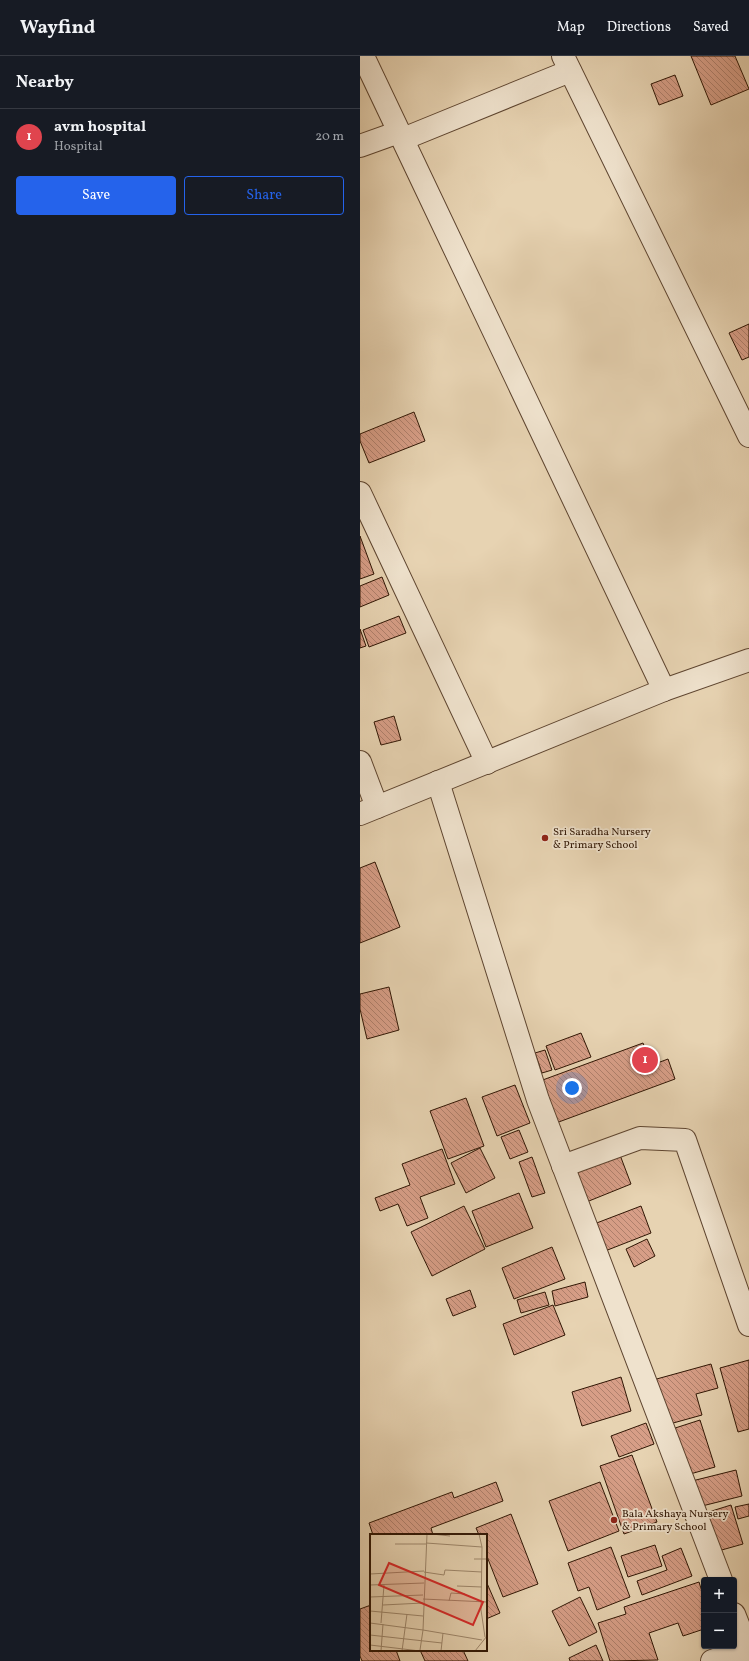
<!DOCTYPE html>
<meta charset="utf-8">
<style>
body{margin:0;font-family:Vollkorn,serif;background:#242831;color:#f1f3f6}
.controls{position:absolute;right:12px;bottom:12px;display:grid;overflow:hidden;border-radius:4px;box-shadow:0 1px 3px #0004}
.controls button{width:36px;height:36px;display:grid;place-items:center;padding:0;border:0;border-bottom:1px solid #363941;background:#171b24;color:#f1f3f6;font:20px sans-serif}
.you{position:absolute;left:212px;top:1032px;width:14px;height:14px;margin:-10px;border:3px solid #fff;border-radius:50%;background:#1a73e8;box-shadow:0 0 0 6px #1a73e833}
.badge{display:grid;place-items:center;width:26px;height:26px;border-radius:50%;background:#2563eb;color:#fff;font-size:13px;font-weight:700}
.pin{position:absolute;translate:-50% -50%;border:2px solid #fff;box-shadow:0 1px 4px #0006}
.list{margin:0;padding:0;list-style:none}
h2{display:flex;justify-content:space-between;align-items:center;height:52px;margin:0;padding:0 16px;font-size:17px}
h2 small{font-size:13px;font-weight:400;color:#9ea1a6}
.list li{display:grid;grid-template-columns:26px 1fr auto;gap:12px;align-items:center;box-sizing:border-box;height:56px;padding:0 16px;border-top:1px solid #363941}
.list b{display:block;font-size:15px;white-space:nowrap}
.list p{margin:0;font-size:13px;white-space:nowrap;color:#9ea1a6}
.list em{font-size:13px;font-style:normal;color:#9ea1a6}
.actions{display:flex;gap:8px;padding:12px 16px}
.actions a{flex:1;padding:9px 0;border:1px solid #2563eb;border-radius:4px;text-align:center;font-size:14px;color:#2563eb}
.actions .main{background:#2563eb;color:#fff}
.map{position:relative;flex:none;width:389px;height:1605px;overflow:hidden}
header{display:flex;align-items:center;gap:24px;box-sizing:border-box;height:56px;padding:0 20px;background:#171b24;border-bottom:1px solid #363941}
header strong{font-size:19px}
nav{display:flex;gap:22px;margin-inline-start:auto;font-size:14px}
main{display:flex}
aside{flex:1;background:#171b24}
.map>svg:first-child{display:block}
.building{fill:url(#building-back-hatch);stroke:#301604}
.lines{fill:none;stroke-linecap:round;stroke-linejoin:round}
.minor-casing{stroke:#5e4530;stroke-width:24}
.tertiary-casing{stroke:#5e4530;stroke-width:24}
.minor{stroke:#efe2cd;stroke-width:22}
.tertiary{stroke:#efe2cd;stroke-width:22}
.poi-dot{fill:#8f2418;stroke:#efe2cd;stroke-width:1.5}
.labels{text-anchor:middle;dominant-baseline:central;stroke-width:3.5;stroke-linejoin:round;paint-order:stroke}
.poi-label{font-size:11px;fill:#301604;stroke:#efe2cd;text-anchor:start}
.inset-road{fill:none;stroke:#9e876c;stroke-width:1}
.view{fill:#d62828;fill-opacity:0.15;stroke:#d62828;stroke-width:2}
.inset-edge{fill:none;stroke:#301604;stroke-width:2}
</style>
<header>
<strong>Wayfind</strong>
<nav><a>Map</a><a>Directions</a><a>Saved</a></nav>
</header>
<main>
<aside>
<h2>Nearby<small></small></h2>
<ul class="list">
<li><span class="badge" style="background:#e0444e">1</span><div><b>avm hospital</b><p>Hospital</p></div><em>20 m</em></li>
</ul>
<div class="actions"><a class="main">Save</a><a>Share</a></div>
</aside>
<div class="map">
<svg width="389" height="1605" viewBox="0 0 389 1605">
<defs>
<pattern id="building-back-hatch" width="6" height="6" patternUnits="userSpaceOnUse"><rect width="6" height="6" fill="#d79e87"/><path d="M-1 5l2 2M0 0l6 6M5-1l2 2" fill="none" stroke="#af806c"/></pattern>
</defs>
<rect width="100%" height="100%" fill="#e7d3b2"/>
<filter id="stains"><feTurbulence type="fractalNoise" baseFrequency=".005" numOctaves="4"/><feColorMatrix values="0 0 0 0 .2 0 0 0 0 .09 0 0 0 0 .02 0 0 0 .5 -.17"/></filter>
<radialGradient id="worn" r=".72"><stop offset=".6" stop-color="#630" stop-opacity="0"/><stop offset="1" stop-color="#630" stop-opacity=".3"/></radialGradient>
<g class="building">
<polygon points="331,0 375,0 389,33 351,49"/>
<polygon points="315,19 323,40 299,49 291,28"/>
<polygon points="389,268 389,301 382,304 369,277"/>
<polygon points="54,356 65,385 9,407 0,385 0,378"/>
<polygon points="0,480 14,518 0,523"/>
<polygon points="22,521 29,539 0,551 0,530"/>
<polygon points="39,560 46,577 9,591 3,574"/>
<polygon points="0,573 6,590 0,592"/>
<polygon points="34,660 41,684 21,689 14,666"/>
<polygon points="15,806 40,871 0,887 0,812"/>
<polygon points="29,931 39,974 7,983 0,953 0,938"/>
<polygon points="221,977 231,1001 195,1014 186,990"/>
<polygon points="283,987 292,1009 308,1003 315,1023 196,1067 180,1025"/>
<polygon points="185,994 192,1014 182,1017 175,997"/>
<polygon points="155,1029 170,1067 137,1080 122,1041"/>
<polygon points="106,1042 124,1090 88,1103 70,1055"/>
<polygon points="159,1074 168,1096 150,1103 141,1081"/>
<polygon points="120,1092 135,1122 106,1137 91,1107"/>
<polygon points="82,1093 95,1128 60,1141 68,1162 47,1170 38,1148 20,1155 15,1142 50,1129 42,1108"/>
<polygon points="260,1099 271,1128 224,1147 213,1118"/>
<polygon points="172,1101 185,1137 172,1141 159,1106"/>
<polygon points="159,1137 173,1172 126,1191 112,1155"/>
<polygon points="104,1150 125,1193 72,1220 51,1176"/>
<polygon points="281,1150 291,1177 245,1195 234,1168"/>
<polygon points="287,1183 295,1200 274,1211 266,1193"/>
<polygon points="192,1191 205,1223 154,1243 142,1212"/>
<polygon points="225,1226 228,1241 195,1250 192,1235"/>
<polygon points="110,1234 116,1251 93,1260 86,1243"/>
<polygon points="185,1236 189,1249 161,1257 157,1244"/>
<polygon points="193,1249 205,1279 154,1299 143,1268"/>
<polygon points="389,1304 389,1373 378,1376 360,1312"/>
<polygon points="351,1308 358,1332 336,1338 342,1359 306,1369 293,1324"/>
<polygon points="261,1321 271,1355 222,1370 212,1336"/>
<polygon points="340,1364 355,1411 323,1420 309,1374"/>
<polygon points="286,1367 294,1388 259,1401 251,1380"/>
<polygon points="272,1399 297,1466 264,1478 240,1410"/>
<polygon points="376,1414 382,1440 334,1452 328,1426"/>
<polygon points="136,1426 143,1445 71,1472 73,1479 13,1479 9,1467 92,1436 94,1442"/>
<polygon points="240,1426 259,1475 208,1495 189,1445"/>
<polygon points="389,1448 389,1460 378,1463 375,1451"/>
<polygon points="371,1449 383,1488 351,1497 339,1459"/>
<polygon points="151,1458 178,1528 143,1541 126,1498 126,1479 119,1479 116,1472"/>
<polygon points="295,1489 302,1510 268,1521 261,1500"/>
<polygon points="251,1491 270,1541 237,1554 229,1531 218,1535 208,1507"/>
<polygon points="321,1492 332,1520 282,1539 277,1525 307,1514 302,1500"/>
<polygon points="126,1525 140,1557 126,1563"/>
<polygon points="339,1526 344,1542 344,1573 323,1580 318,1567 289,1577 298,1604 250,1605 238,1567 266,1558 264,1551"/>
<polygon points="220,1541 237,1576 209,1590 192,1555"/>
<polygon points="11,1549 11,1594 36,1594 40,1605 2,1605 0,1600 0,1553"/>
<polygon points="236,1589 243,1605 210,1605 209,1602"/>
<polygon points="60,1594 103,1594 108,1605 65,1605"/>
</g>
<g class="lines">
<g class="minor-casing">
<g id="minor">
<polyline points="3,0 304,634"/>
<polyline points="203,0 389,380"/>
<polyline points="43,83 210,15"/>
<polyline points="0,90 39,76"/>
<polyline points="0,437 127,707"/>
<polyline points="0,706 17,751"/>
<polyline points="78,726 178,1044 361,1524"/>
<polyline points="203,1110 280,1082 325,1084 389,1269"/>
<polyline points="374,1558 389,1596"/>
</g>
</g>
<g class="tertiary-casing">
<g id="tertiary">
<polyline points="0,758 304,634 389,604"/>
<polyline points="352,1605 389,1592"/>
</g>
</g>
<use href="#minor" class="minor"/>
<use href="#tertiary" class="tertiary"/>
</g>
<g class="poi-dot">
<circle cx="185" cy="782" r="4"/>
<circle cx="254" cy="1464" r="4"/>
</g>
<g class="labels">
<g class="poi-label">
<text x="193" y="776">Sri Saradha Nursery<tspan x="193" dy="13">&amp; Primary School</tspan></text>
<text x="262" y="1458">Bala Akshaya Nursery<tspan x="262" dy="13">&amp; Primary School</tspan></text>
</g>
</g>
<g transform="translate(10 1478)">
<rect width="117" height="117" fill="#e7d3b2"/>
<path class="inset-road" d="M57 0 53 96 112 106M62 0 80 2M109 0 112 13 111 76 115 103M56 9 112 13M25 10H56M104 25H117M54 38 74 41 75 36 112 38M0 40 54 37M0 51 54 49M87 52 112 53M0 63 53 61M53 65 117 68M79 67 81 59 95 60M13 71 53 69M0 77 53 82M0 89 53 96 50 116M11 89 14 51M0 101 72 109M0 111 50 117M11 117 13 90M32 117 37 80M71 117 73 99M105 117 117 102"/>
<path class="view" d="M19 29 113 68 103 91 9 51Z"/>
<rect width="117" height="117" class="inset-edge"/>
</g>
<rect width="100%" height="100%" filter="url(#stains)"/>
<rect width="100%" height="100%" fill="url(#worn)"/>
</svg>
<div class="controls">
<button>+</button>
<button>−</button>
</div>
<div class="you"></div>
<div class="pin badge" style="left:285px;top:1004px;background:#e0444e">1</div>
</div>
</main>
